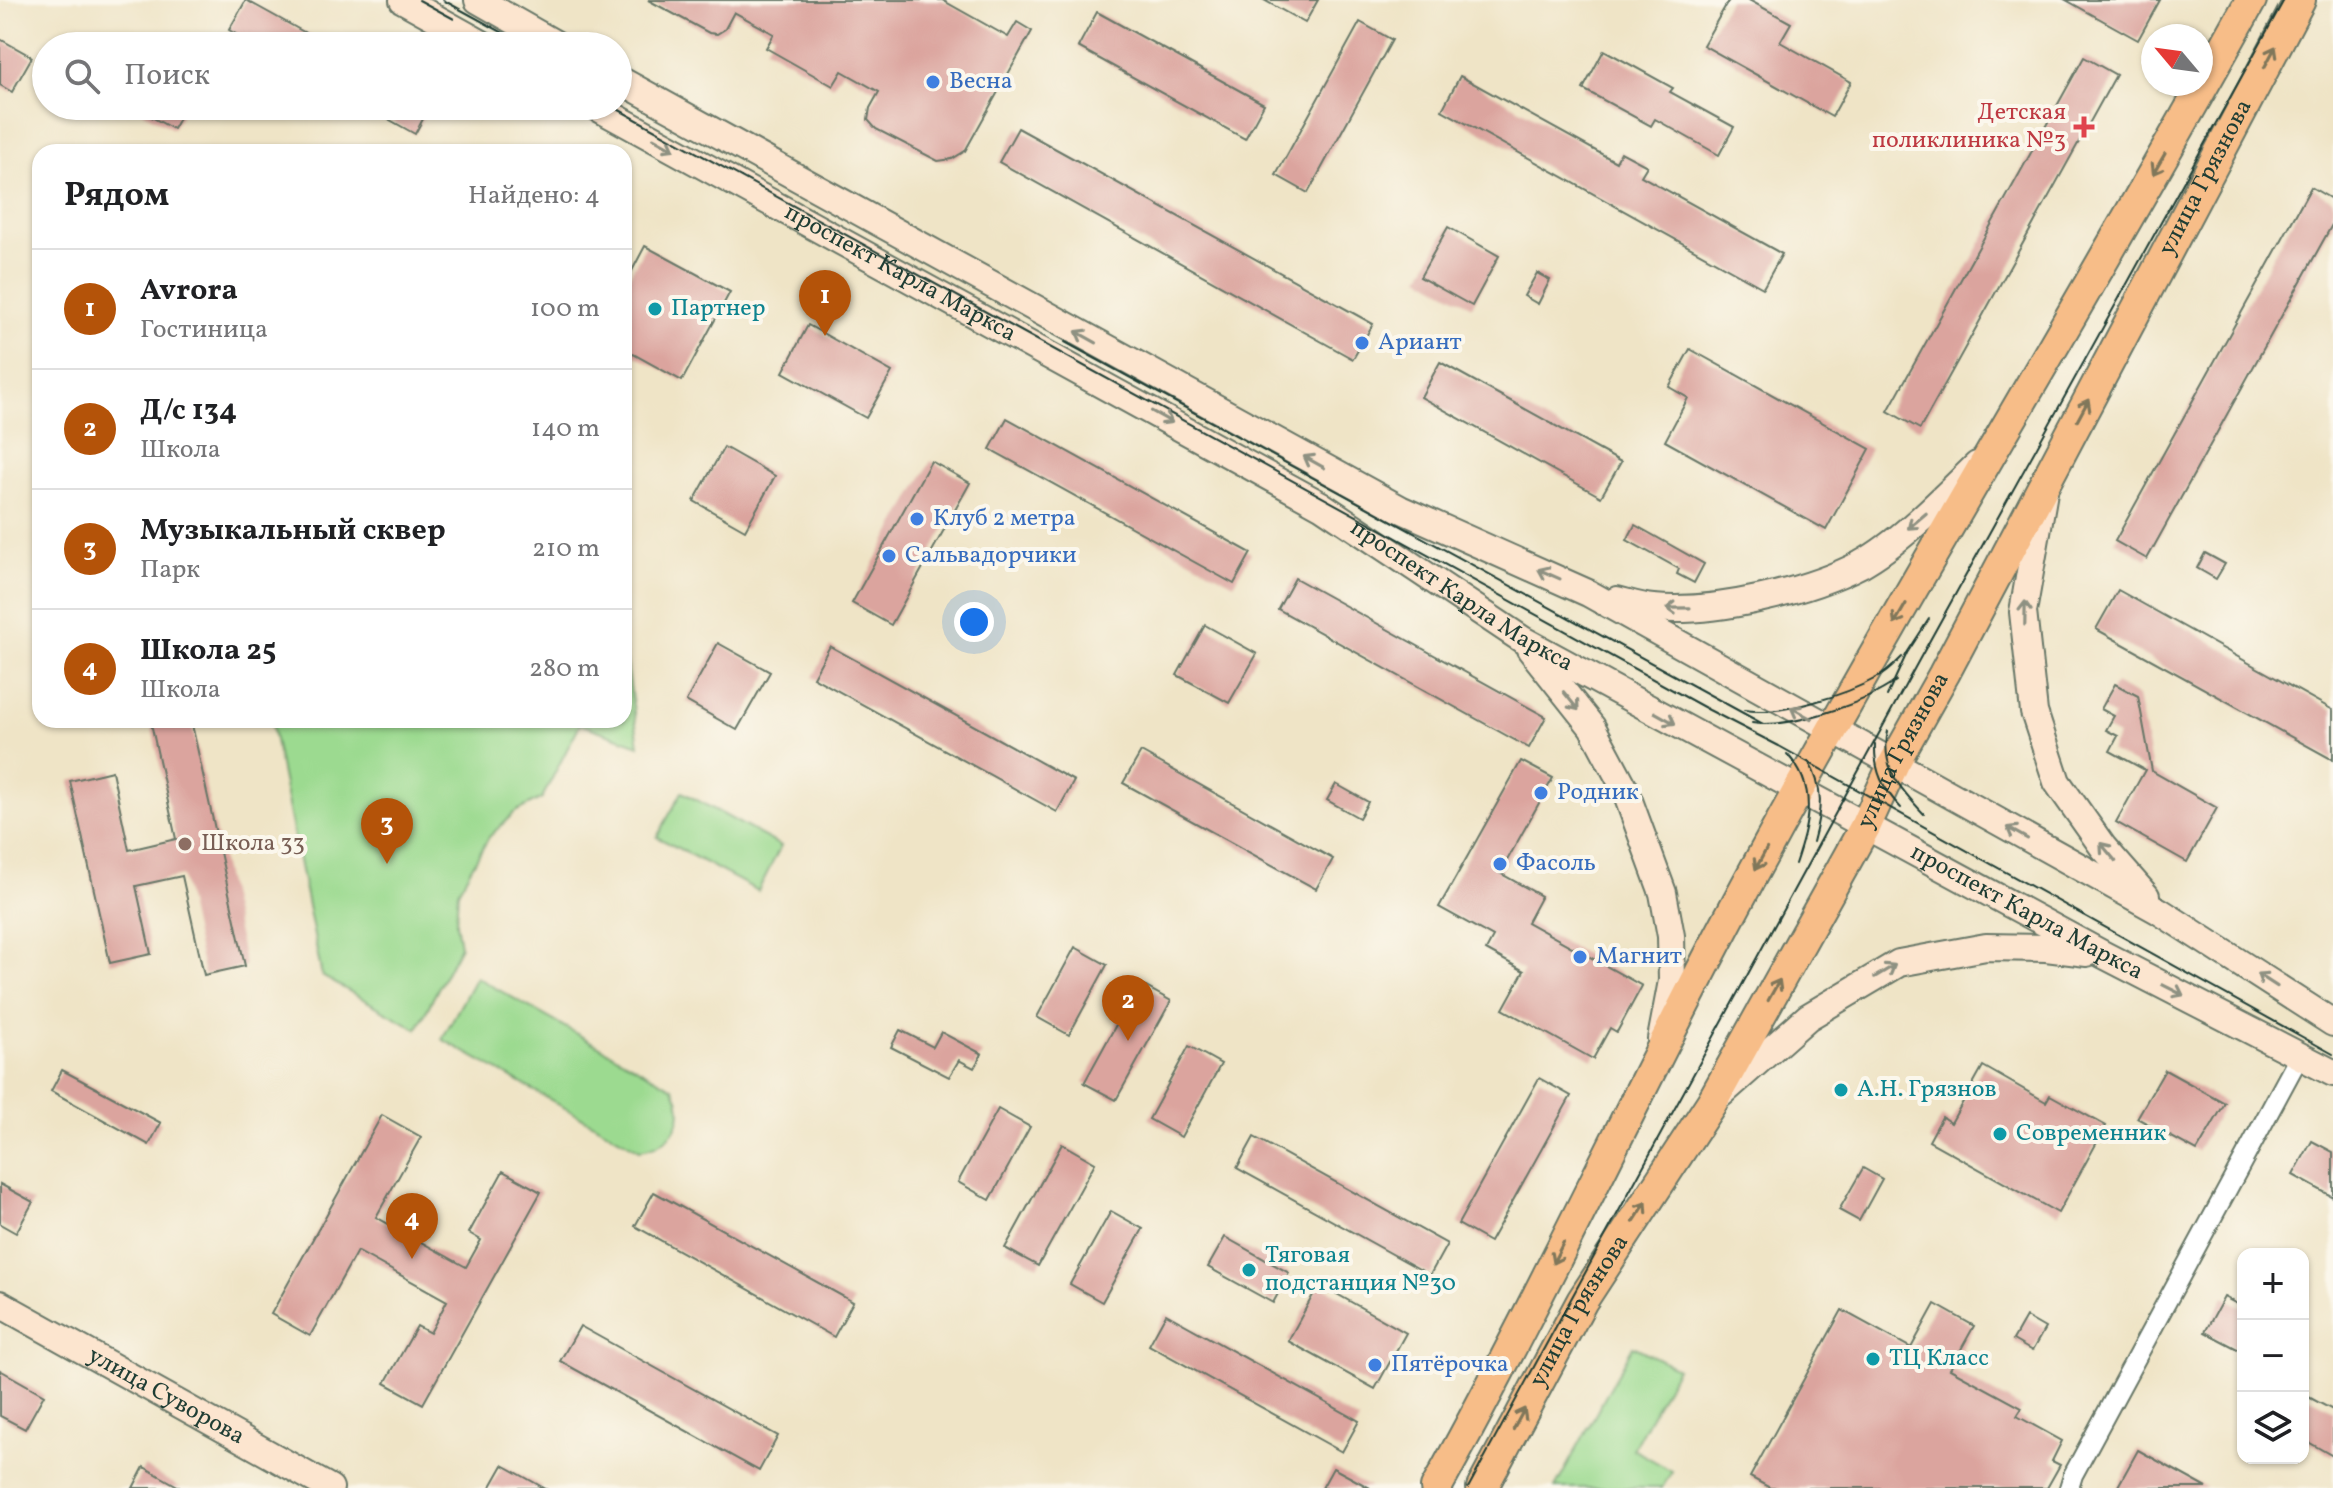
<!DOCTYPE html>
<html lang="ru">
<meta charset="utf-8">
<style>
body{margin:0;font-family:Vollkorn,serif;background:#f2f2f2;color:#202124}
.controls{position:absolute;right:24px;bottom:24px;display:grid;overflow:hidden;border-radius:16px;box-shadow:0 2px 6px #0004}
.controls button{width:72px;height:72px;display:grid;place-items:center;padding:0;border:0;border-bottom:2px solid #e0e0e0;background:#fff;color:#202124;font:40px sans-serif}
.compass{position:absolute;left:2141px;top:24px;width:72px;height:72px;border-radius:50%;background:#fff;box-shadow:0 2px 6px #0004;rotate:299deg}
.you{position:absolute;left:974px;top:622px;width:28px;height:28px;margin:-20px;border:6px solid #fff;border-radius:50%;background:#1a73e8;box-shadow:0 0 0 12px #1a73e833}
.badge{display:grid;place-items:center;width:52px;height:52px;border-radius:50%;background:#b45309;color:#fff;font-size:26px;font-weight:700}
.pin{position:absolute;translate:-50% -66px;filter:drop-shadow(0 2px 4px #0008)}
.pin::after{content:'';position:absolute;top:42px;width:28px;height:24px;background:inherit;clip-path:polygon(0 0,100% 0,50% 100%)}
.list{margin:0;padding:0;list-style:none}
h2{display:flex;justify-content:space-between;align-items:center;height:104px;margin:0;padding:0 32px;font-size:34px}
h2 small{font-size:26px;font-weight:400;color:#757577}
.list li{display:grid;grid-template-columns:52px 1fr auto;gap:24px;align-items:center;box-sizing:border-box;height:120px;padding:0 32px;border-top:2px solid #e0e0e0}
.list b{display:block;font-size:30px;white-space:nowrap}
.list p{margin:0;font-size:26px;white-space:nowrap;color:#757577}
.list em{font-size:26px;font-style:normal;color:#757577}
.icon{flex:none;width:44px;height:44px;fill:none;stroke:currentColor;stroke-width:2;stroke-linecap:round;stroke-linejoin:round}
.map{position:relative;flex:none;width:2333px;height:1488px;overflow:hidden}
.search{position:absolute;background:#fff;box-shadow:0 2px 6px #0004;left:32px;top:32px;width:600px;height:88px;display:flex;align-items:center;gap:20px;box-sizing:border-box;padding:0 28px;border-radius:44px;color:#757577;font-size:30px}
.panel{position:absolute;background:#fff;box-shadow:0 2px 6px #0004;left:32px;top:144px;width:600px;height:584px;border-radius:24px}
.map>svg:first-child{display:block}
.green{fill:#9cda90;stroke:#5e8c62;stroke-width:2}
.building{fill:#dba49e}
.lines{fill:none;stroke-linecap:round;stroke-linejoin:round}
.minor-casing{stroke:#687767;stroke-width:22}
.secondary-casing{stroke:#687767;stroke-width:30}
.primary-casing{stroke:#687767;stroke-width:34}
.minor{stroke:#fff;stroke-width:18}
.secondary{stroke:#fce5cf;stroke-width:26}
.primary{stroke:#f7bd88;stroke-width:30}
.tram{stroke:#1f3d34;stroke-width:2}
.oneway{stroke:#80775a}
.oneway2{stroke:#8e9182}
.shop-dot{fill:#3f7fe0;stroke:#fbf7ec;stroke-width:3}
.health-dot{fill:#e0444e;stroke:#fbf7ec;stroke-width:3}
.culture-dot{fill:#0f9aa8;stroke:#fbf7ec;stroke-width:3}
.education-dot{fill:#8d6e63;stroke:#fbf7ec;stroke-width:3}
.labels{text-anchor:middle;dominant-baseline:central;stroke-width:8;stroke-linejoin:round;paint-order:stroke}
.shop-label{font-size:24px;fill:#366cbe;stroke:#fbf7ec;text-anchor:start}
.health-label{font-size:24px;fill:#be3a42;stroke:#fbf7ec;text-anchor:end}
.street-label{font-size:24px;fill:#1f3d34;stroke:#fbf7ec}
.culture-label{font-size:24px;fill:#0d838f;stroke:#fbf7ec;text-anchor:start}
.education-label{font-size:24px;fill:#785e54;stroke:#fbf7ec;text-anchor:start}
</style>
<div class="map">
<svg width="2333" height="1488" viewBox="0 0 2333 1488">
<rect width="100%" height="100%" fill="#fbf7ec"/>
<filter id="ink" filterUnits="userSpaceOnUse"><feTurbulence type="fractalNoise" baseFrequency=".0125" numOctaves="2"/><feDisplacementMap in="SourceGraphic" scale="16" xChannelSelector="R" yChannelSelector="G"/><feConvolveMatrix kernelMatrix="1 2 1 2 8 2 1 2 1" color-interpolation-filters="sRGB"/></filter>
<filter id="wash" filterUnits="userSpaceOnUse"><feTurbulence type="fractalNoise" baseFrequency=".006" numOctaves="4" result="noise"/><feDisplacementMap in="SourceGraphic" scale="32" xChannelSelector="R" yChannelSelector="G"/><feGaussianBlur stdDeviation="1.8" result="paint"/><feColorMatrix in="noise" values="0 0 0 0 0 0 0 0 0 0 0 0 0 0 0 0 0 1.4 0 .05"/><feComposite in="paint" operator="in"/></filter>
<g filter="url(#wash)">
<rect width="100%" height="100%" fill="#efe4c6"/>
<g class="green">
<polygon points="624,646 639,745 580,724 542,798 515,812 489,837 458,891 456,923 460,946 417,1029 322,976 271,720 624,720"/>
<polygon points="682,792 781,846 758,891 657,837"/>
<path d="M476 977 673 1088C690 1118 673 1145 640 1150L442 1039Z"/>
<polygon points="1633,1346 1677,1368 1633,1449 1672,1471 1662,1488 1555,1488"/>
</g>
<g id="blocks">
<g class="building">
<polygon points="246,0 329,46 257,46 229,30"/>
<polygon points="648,0 942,0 1008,37 1017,22 1032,31 965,151 952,159 938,161 876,129 868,120 870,108 879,92 842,71 833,86 766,48 774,34 734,12 725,29 717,34 709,33"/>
<polygon points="1264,0 1318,0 1305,23"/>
<polygon points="1729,0 1749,0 1791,23 1780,42 1851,82 1832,117 1703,45"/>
<polygon points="2066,0 2160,0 2138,40"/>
<polygon points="1097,12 1264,104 1245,139 1078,47"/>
<polygon points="1360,22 1392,40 1308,193 1276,175"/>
<polygon points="0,39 32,57 12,92 0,85"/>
<polygon points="1604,50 1673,88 1670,92 1734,127 1719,155 1655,119 1651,126 1583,89"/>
<polygon points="2084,57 2116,75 1920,429 1888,411"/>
<polygon points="1460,76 1616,162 1621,152 1647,166 1641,176 1782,254 1763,288 1442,110"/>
<polygon points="132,106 186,106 173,129"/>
<polygon points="365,106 430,106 415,134"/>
<polygon points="1018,128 1373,324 1353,359 999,162"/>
<polygon points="2311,187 2333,200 2333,223 2147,559 2115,541"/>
<polygon points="1448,227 1499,256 1472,306 1420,277"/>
<polygon points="645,246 730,292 682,381 624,349 624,286"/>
<polygon points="1537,273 1550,280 1538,304 1524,296"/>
<polygon points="808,325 892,372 866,418 783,372"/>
<polygon points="1690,349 1870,449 1826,530 1665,441 1688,398 1669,387"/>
<polygon points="1440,362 1621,462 1601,497 1421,397"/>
<polygon points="1007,418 1251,553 1234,584 990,449"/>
<polygon points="724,447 775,476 745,530 694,501"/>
<polygon points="931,461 970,483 891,625 852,603"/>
<polygon points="1635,525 1704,564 1694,583 1677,574 1679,569 1627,540"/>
<polygon points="2205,553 2225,564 2216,579 2197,568"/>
<polygon points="1295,578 1546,717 1529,748 1278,609"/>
<polygon points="2118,590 2333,710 2333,760 2096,629"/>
<polygon points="1205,625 1257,654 1229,703 1177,675"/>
<polygon points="718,643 770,672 737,730 686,701"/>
<polygon points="830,646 1074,781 1057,812 813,677"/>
<polygon points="2115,684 2138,696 2152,771 2217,808 2187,862 2116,822 2145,770 2110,751 2118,736 2106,730 2114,716 2101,709"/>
<polygon points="164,720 191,720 245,966 204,975 182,876 136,886 151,954 110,963 70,781 112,771 129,850 176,839 151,723"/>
<polygon points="1141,752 1333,859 1316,889 1123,783"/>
<polygon points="1521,761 1553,778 1500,873 1541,896 1527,922 1642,986 1617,1032 1610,1028 1593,1059 1503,1009 1524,971 1486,950 1493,937 1439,907"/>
<polygon points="1336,784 1368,802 1359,818 1327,800"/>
<polygon points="1075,947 1107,965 1069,1035 1037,1017"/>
<polygon points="1139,983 1171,1001 1116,1100 1084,1083"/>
<polygon points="900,1030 933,1047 941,1032 982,1054 974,1068 959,1060 949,1077 891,1047"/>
<polygon points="1189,1046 1221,1064 1181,1137 1149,1119"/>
<polygon points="1983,1066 2046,1102 2050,1095 2106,1126 2058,1213 1929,1141 1942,1117 1951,1123"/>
<polygon points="62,1070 161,1123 149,1145 51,1091"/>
<polygon points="2165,1070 2225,1103 2197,1151 2137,1118"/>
<polygon points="1539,1078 1571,1096 1490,1242 1458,1224"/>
<polygon points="998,1109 1030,1127 990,1200 958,1182"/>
<polygon points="382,1115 421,1137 376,1217 466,1267 481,1240 469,1233 503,1171 541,1192 423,1404 385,1383 417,1326 430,1333 447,1301 357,1251 310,1336 271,1314"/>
<polygon points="1254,1137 1447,1244 1430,1275 1237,1168"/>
<polygon points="2312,1141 2333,1152 2333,1197 2293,1175"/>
<polygon points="1062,1144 1095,1163 1038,1266 1005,1248"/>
<polygon points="1863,1168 1882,1179 1859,1221 1839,1210"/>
<polygon points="0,1184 33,1202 16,1233 0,1224"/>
<polygon points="654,1192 853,1302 834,1337 635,1226"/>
<polygon points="1111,1211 1143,1229 1102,1302 1070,1284"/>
<polygon points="1225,1237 1289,1273 1273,1303 1208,1267"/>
<polygon points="1319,1284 1406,1333 1375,1389 1288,1341"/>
<polygon points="2224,1297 2243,1307 2243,1352 2205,1332"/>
<polygon points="1935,1304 1974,1326 1950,1369 2022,1408 2017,1416 2062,1441 2052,1461 2060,1465 2047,1488 1770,1488 1750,1477 1842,1310 1911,1348"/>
<polygon points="1166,1314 1359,1421 1342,1452 1149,1345"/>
<polygon points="2026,1317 2045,1328 2032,1351 2013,1340"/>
<polygon points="580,1326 778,1436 759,1471 560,1361"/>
<polygon points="0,1370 44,1395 25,1429 0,1416"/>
<polygon points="2303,1394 2333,1410 2333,1456 2303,1439"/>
<polygon points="2138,1450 2207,1488 2117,1488"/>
<polygon points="503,1465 544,1488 490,1488"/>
<polygon points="144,1467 181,1488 133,1488"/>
<polygon points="1333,1468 1370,1488 1322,1488"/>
</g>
</g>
</g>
<g filter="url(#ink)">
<use href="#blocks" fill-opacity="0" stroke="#687767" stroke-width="2"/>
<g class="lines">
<g class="minor-casing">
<polyline id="minor" points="2069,1488 2073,1475 2300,1055"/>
</g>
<g class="secondary-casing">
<g id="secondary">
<polyline points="403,0 486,46"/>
<polyline points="478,0 559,46"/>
<polyline points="618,79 1400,509 1588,593 2159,911 2333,1023"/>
<path id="s1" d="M595 106 1321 505 1523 640 2104 955 2333 1073"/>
<polyline points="2044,492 2023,612 2034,712 2057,782 2103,847 2146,896"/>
<path d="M1617 600C1629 603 1641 607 1653 608 1713 614 1807 592 1861 564 1901 542 1944 497 1977 465"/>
<polyline points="1530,649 1592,727 1624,787 1663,893 1671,936 1672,981 1661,1039"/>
<polyline points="1721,1094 1808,1017 1899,963 1986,947 2046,948 2087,953"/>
<path id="s2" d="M0 1304 330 1488"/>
</g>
</g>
<g class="primary-casing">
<g id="primary">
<path d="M1436 1488C1552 1279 1650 1061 1765 851 1921 565 2093 286 2251 0"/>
<path id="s3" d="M1482 1488 1582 1301 1712 1102 1865 827 1894 763 1944 674 2300 0"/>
</g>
</g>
<use href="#minor" class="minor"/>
<use href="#secondary" class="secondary"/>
<use href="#primary" class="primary"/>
<g class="tram">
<polyline points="419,0 454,19"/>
<polyline points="443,0 527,46"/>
<polyline points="612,106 1709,710 1779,746 2333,1054"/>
<polyline points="1065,342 1763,724"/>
<polyline points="1887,696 1907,653 1929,619"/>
<path d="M1744 710C1780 716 1846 695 1878 677 1887 673 1895 664 1902 657"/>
<path d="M1752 723C1789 729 1866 703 1896 681"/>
<path d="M1888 731C1880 767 1901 790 1924 814"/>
<path d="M1875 744C1874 771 1883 789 1901 808"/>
<path d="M1787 754C1819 788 1808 825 1795 864"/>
<path d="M1808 761C1825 788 1821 813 1813 842"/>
<polyline points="1468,1488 1919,660 2284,0"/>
</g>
</g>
<defs><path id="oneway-shaft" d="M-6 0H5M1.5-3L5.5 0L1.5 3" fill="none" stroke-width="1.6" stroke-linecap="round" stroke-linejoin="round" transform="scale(2)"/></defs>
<g class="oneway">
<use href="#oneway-shaft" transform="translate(2270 57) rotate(-62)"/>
<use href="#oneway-shaft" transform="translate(2159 164) rotate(120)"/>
<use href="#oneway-shaft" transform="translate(2083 410) rotate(-62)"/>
<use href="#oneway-shaft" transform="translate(1900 614) rotate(120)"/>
<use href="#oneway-shaft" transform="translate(1761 859) rotate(118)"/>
<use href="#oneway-shaft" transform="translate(1774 990) rotate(-61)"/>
<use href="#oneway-shaft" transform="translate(1640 1212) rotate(-57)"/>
<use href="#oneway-shaft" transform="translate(1558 1253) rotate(117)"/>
<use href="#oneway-shaft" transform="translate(1519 1419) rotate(-62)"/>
</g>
<g class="oneway2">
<use href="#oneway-shaft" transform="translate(664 144) rotate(29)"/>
<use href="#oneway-shaft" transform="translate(1086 337) rotate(-151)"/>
<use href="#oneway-shaft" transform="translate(1162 417) rotate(29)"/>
<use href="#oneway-shaft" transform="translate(1314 462) rotate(-151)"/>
<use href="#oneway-shaft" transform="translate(1917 521) rotate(140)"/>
<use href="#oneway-shaft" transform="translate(1549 574) rotate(-156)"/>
<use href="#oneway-shaft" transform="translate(1678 608) rotate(179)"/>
<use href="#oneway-shaft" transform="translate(2025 613) rotate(-89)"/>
<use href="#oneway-shaft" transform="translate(1571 701) rotate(51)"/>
<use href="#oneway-shaft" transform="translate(1801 713) rotate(-151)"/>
<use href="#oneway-shaft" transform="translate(1665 718) rotate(29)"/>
<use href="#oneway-shaft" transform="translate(2017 833) rotate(-151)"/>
<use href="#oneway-shaft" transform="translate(2108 852) rotate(-130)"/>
<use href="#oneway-shaft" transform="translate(1885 971) rotate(-31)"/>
<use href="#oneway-shaft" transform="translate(2267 980) rotate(-147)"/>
<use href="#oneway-shaft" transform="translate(2173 990) rotate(27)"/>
</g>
</g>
<g class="shop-dot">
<circle cx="933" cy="82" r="8"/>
<circle cx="1362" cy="343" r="8"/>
<circle cx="917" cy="519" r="8"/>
<circle cx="889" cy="556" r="8"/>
<circle cx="1541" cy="793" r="8"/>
<circle cx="1500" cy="864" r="8"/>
<circle cx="1580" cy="957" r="8"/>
<circle cx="1375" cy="1365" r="8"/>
</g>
<path class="health-dot" d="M2080 115h8v8h8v8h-8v8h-8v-8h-8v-8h8z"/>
<g class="culture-dot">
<circle cx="655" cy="309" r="8"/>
<circle cx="1841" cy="1090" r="8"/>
<circle cx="2000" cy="1134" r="8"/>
<circle cx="1249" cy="1270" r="8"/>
<circle cx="1873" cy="1359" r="8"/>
</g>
<circle class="education-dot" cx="185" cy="844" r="8"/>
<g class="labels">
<g class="shop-label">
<text x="949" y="82">Весна</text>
<text x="1378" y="343">Ариант</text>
<text x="933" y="519">Клуб 2 метра</text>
<text x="905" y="556">Сальвадорчики</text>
<text x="1557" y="793">Родник</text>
<text x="1516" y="864">Фасоль</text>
<text x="1596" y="957">Магнит</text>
<text x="1391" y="1365">Пятёрочка</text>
</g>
<g class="health-label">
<text x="2066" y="113">Детская<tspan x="2066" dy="28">поликлиника №3</tspan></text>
</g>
<g class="street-label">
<text stroke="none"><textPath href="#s3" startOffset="1498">улица Грязнова</textPath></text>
<text stroke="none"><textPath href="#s1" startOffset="348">проспект Карла Маркса</textPath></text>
<text stroke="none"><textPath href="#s1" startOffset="996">проспект Карла Маркса</textPath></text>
<text stroke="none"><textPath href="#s3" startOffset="850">улица Грязнова</textPath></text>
<text stroke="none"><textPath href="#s1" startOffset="1644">проспект Карла Маркса</textPath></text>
<text stroke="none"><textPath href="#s3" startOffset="202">улица Грязнова</textPath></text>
<text stroke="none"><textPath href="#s2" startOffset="190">улица Суворова</textPath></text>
</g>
<g class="culture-label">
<text x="671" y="309">Партнер</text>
<text x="1857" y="1090">А.Н. Грязнов</text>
<text x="2016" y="1134">Современник</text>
<text x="1265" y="1256">Тяговая<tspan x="1265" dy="28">подстанция №30</tspan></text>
<text x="1889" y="1359">ТЦ Класс</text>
</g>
<g class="education-label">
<text x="201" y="844">Школа 33</text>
</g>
</g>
</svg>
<div class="controls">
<button>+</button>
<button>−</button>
<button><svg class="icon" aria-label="layers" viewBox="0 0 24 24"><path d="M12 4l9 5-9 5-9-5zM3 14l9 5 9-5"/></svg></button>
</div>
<svg class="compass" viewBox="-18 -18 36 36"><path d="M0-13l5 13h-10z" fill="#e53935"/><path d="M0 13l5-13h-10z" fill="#757577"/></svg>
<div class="you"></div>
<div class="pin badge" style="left:825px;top:336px">1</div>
<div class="pin badge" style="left:1128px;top:1041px">2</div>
<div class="pin badge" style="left:387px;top:864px">3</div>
<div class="pin badge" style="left:412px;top:1259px">4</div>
<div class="search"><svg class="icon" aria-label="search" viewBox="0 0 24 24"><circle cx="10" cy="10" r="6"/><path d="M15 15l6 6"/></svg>Поиск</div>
<section class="panel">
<h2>Рядом<small>Найдено: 4</small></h2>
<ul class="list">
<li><span class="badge">1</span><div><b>Avrora</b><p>Гостиница</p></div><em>100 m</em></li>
<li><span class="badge">2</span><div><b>Д/с 134</b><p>Школа</p></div><em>140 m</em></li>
<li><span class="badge">3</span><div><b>Музыкальный сквер</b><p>Парк</p></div><em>210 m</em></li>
<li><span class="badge">4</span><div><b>Школа 25</b><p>Школа</p></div><em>280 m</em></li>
</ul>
</section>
</div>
